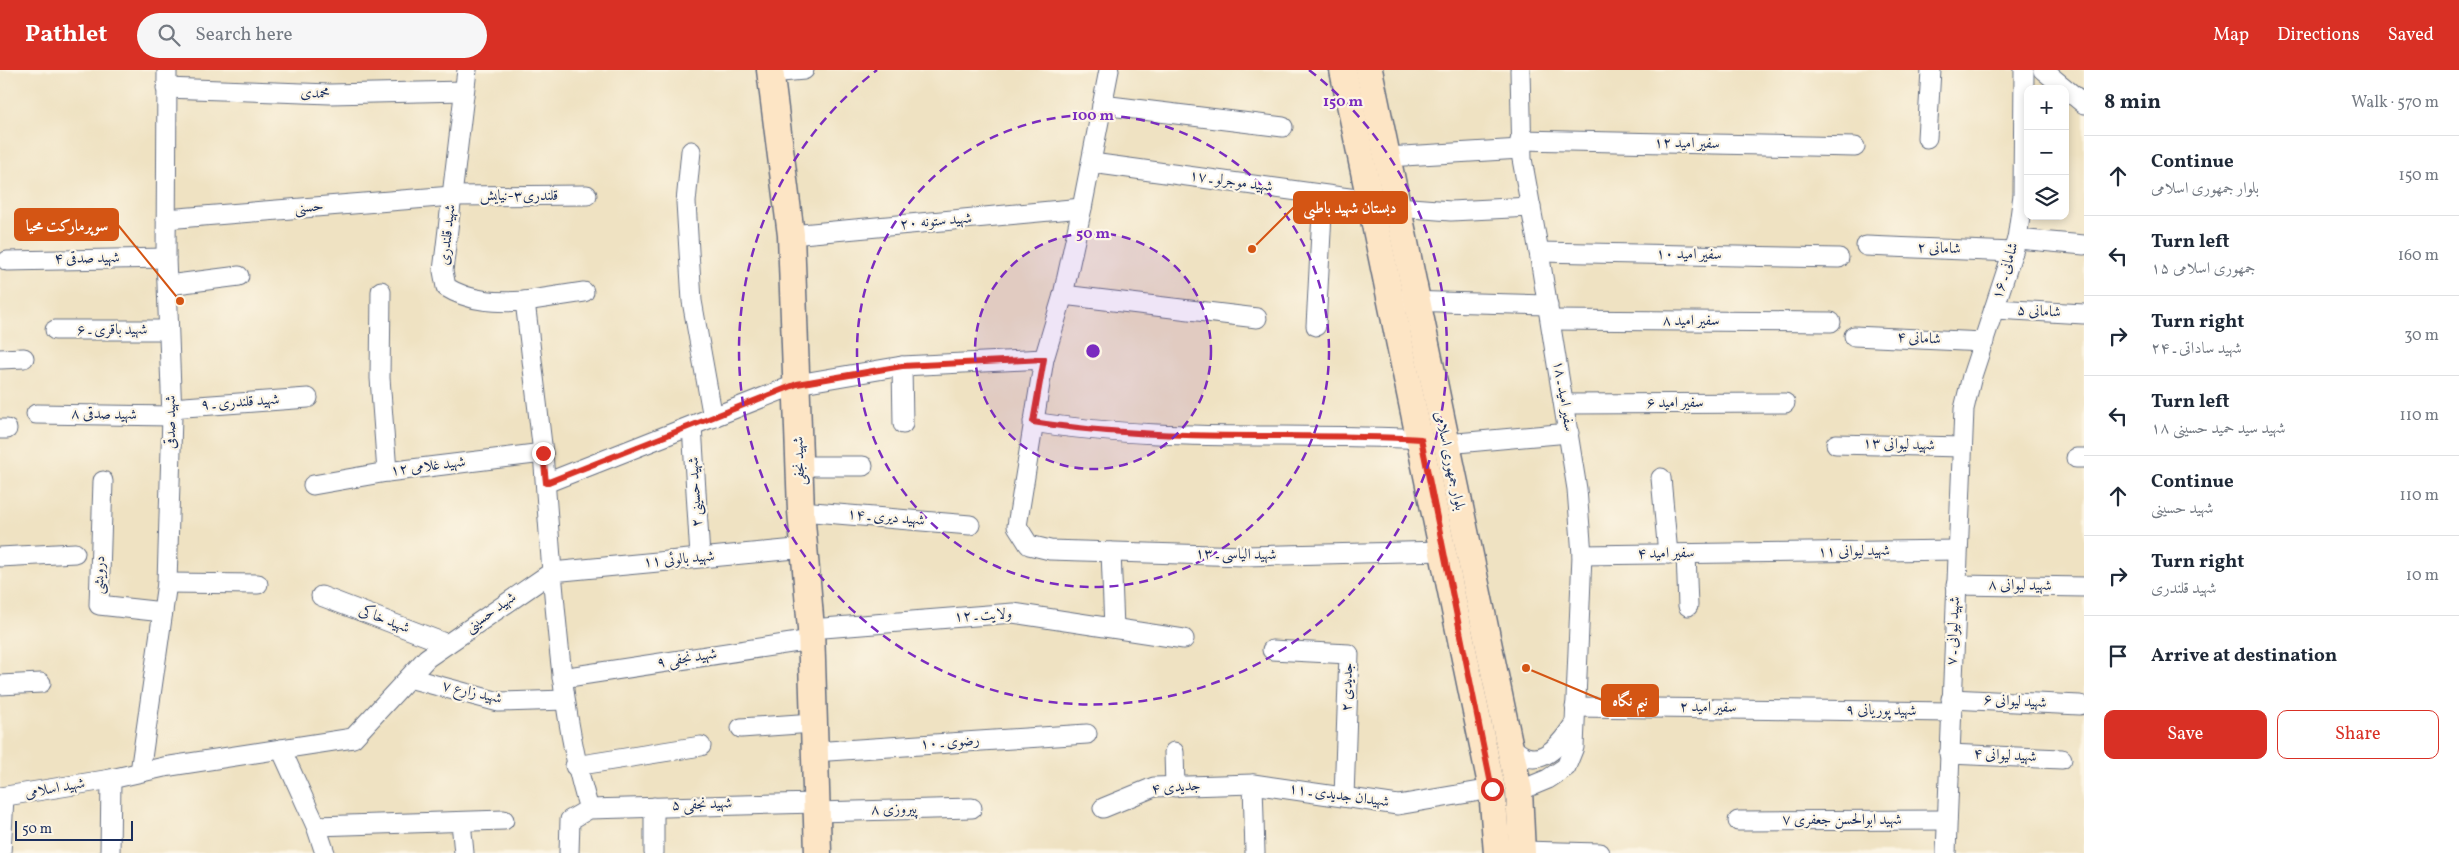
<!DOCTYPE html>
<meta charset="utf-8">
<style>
body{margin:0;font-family:Vollkorn,Amiri,serif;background:#f6f6f7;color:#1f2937}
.controls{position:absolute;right:15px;top:15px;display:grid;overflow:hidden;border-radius:10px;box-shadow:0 2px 8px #0003}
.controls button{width:45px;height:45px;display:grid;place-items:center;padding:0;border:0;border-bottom:1px solid #e0e1e3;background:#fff;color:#1f2937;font:25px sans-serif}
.scale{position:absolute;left:15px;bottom:12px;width:118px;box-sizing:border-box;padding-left:5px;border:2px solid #1b2f5e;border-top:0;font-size:14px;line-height:18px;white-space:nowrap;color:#1b2f5e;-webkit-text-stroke:4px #fcf5e5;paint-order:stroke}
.stop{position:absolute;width:15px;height:15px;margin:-11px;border:4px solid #d93025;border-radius:50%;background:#fff}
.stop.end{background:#d93025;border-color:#fff;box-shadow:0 1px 5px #0008}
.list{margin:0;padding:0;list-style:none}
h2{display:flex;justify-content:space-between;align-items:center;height:65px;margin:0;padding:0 20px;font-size:21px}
h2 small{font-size:16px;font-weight:400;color:#747a83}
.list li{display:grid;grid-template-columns:32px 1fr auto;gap:15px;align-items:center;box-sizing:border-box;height:80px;padding:0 20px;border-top:1px solid #e0e1e3}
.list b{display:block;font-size:19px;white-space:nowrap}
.list p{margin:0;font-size:16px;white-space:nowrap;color:#747a83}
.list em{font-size:16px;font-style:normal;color:#747a83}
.actions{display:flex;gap:10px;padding:15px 20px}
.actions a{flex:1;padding:11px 0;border:1px solid #d93025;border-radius:10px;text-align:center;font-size:18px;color:#d93025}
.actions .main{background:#d93025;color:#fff}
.icon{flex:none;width:28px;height:28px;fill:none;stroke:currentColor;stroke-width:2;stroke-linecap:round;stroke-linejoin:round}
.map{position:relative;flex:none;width:2084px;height:783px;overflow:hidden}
header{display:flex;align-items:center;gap:30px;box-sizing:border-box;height:70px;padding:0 25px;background:#d93025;color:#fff}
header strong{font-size:24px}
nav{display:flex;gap:28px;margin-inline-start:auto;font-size:18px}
.search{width:350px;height:45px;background:#f6f6f7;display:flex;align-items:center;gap:12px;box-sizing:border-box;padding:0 18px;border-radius:28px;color:#747a83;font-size:19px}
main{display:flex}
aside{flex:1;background:#fff}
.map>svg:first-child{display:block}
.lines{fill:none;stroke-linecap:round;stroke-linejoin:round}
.street-casing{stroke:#656e81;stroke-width:21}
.secondary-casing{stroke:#656e81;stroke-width:29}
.street{stroke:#fff;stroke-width:19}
.secondary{stroke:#fde5c5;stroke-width:26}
.route{stroke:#d93025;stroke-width:6}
.ring{fill:none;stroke:#7b2cbf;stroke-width:2.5;stroke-dasharray:9 6}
.labels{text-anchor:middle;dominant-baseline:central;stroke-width:4.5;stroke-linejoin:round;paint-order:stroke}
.street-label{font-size:15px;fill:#1b2f5e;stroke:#fcf5e5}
.centre{fill:#7b2cbf;stroke:#fcf5e5;stroke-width:2.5}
.ring-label{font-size:15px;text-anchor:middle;font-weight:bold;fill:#7b2cbf;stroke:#fcf5e5;stroke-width:4.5;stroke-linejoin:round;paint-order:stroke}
.leader{fill:none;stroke:#d45514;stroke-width:2}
.callout-dot{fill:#d45514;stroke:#fcf5e5;stroke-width:2}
.callout{fill:#d45514;stroke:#d45514;stroke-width:2}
.callout-label{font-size:16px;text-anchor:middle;font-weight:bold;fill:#fff}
</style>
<header>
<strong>Pathlet</strong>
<div class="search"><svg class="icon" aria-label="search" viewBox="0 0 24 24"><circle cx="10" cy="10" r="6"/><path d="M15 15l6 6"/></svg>Search here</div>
<nav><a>Map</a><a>Directions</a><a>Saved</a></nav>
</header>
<main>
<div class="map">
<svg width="2084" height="783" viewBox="0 0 2084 783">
<rect width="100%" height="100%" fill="#fcf5e5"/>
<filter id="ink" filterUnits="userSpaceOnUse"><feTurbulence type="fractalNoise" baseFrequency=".02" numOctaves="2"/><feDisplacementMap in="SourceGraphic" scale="10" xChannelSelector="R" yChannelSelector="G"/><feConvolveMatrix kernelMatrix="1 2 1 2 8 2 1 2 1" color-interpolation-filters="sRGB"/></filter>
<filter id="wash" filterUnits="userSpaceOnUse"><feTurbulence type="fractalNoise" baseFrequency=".0096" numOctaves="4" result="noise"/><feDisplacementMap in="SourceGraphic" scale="20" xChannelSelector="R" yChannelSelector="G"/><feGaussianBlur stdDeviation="1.12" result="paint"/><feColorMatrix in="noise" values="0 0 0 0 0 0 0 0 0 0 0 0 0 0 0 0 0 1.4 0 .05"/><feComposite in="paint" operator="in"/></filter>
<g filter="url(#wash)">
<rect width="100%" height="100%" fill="#efe2c2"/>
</g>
<g filter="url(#ink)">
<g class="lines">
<g class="street-casing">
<g id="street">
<polyline points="1109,0 1082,138 1063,225 1044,289 1017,456 1029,475 1050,480 1244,486 1443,481"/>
<polyline points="2043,0 2084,34"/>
<polyline points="770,3 804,0"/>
<polyline points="166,18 330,24 464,21"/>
<polyline points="1102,35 1283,57"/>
<polyline points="1927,68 1931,0"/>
<polyline points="1520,70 1855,77"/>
<polyline points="691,81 686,132 692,231 713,348"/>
<polyline points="1387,87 1521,79"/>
<polyline points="1092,93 1371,131"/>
<polyline points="1397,137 1451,141 1531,137"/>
<polyline points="166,149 452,126 587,125"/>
<polyline points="791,165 1082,138"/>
<polyline points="2017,169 2084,175"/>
<polyline points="1866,176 2013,182"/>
<polyline points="1539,182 1839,188"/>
<polyline points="7,191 166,188"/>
<polyline points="168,215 239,206"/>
<polyline points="381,221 380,308 387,402"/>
<polyline points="1063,225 1257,248"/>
<polyline points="525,231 584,222"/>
<polyline points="1404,231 1548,235"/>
<polyline points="1994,239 2084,244"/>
<polyline points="1551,250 1831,252"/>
<polyline points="1316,256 1323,125"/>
<polyline points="55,260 168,260"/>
<polyline points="1854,266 1984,272"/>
<polyline points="0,289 24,288"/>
<polyline points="902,296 903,354"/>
<polyline points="1564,334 1785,333"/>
<polyline points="171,338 308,328"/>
<polyline points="36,344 172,346"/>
<path d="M1033 352C1162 373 1291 362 1421 369"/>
<polyline points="692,356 700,487"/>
<polyline points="0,359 7,359"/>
<polyline points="1446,374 1569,363"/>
<polyline points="1836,374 1962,377"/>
<polyline points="2076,388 2084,388"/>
<polyline points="800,396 863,396"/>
<polyline points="1661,408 1668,484"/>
<polyline points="103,411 99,535 163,542"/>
<polyline points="546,413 797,314 902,296 1044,289"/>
<polyline points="313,415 387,402 543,383"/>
<polyline points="801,441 970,455"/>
<polyline points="1111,482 1114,558"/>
<polyline points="1686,484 1688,536"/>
<polyline points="1582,485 1957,480"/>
<polyline points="0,487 75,483"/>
<polyline points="167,513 258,514"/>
<polyline points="1956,515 2084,517"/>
<polyline points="321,526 447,574"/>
<polyline points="811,559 1013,543 1184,569"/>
<polyline points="1272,580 1349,584 1344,727"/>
<polyline points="409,608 499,632 565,630"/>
<polyline points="562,608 811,570"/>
<polyline points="0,615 41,613"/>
<polyline points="1951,629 2080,635"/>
<polyline points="1575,637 1951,642"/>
<polyline points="741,658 813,653"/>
<path d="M1508 672C1534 706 1558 679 1574 654"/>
<polyline points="281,679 316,756 325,783"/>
<polyline points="813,682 1087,664"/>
<polyline points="1174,682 1175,717"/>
<polyline points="1949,684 2062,689"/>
<polyline points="575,696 701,676"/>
<polyline points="140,702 167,513 172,346 166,188 167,0"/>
<polyline points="1253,714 1255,783"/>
<polyline points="1519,721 1548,709 1566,697 1574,677 1582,485 1577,419 1539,182 1522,89 1520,0"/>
<path d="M0 727 111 709 164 697 353 668 427 588 552 502 543 383 525 231C498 233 470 232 446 217L443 201 467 0"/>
<polyline points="654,737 654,783"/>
<polyline points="1103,738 1154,717 1253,714 1398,735 1492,719"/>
<path d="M589 739C565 661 559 582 552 502L806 478"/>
<polyline points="816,742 972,738"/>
<polyline points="1738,751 1947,750"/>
<polyline points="461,752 464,783"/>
<polyline points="316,756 504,750"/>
<polyline points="1522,781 1600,783"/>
<polyline points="1,783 4,727"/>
<polyline points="110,783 111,709"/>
<polyline points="569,783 570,750 589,739 816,733"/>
<polyline points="1946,783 1964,339 1972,306 2017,169 2023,125 2024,0"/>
</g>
</g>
<g class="secondary-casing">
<g id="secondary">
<polyline points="770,0 791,165 801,441 811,559 818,783"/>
<polyline points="1343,0 1492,719 1497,783"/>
<polyline points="1369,0 1519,721 1522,783"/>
</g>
</g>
<use href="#street" class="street"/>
<use href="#secondary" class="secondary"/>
</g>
</g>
<g class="lines" filter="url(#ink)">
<path class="route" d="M543 383 546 413 797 314 902 296 1044 289 1033 352C1162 373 1291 362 1421 369L1492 719"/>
</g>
<circle cx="1093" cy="281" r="118" fill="#7b2cbf" fill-opacity=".12"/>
<g class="ring">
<circle cx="1093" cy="281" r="118"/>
<circle cx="1093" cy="281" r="236"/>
<path d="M1309 0A354 354 0 1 1 877 0"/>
</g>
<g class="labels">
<g class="street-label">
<text transform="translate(315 24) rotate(2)">محمدی</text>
<text transform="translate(1687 74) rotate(1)">سفیر امید ۱۲</text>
<text transform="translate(1231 112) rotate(8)">شهید موجرلو ـ ۱۷</text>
<text x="519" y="126">قلندری۳-نیایش</text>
<text transform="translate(309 138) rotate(-5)">حسنی</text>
<text transform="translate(936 152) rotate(-5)">شهید ستونه ۲۰</text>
<text transform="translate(448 165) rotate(-84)">شهید قلندری</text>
<text transform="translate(1939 179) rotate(2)">شامانی ۲</text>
<text transform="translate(1689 185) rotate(1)">سفیر امید ۱۰</text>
<text transform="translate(87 189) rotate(-1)">شهید صدقی ۴</text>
<text transform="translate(2006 201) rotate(-73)">شامانی ـ ۱۶</text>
<text transform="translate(2039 242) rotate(3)">شامانی ۵</text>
<text x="1691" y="251">سفیر امید ۸</text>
<text x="112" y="260">شهید باقری ـ ۶</text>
<text transform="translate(1919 269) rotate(3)">شامانی ۴</text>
<text transform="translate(1563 326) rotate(81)">سفیر امید ـ ۱۸</text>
<text transform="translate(240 333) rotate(-4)">شهید قلندری ـ ۹</text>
<text x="1675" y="333">سفیر امید ۶</text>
<text transform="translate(104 345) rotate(1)">شهید صدقی ۸</text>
<text transform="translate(171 352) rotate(-90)">شهید صدقی</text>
<text transform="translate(1899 375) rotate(2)">شهید لیوانی ۱۳</text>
<text transform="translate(800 391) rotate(-92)">شهید نجفی</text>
<text transform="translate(1449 391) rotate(78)">بلوار جمهوری اسلامی</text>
<text transform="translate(428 397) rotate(-7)">شهید غلامی ۱۲</text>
<text transform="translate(696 422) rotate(-93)">شهید حسینی ۲</text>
<text transform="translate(886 448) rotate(5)">شهید دیری ـ ۱۴</text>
<text transform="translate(1854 482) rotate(-1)">شهید لیوانی ۱۱</text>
<text transform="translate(1666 484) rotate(-1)">سفیر امید ۴</text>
<text transform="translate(1236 485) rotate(1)">شهید الیاسی ـ ۱۳</text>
<text transform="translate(679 490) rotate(-5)">شهید بالوئی ۱۱</text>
<text transform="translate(100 505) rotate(-88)">درویشی</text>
<text transform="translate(2020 516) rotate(1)">شهید لیوانی ۸</text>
<text transform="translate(491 543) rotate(-35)">شهید حسینی</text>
<text transform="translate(983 546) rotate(-3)">ولایت ـ ۱۲</text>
<text transform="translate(384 550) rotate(21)">شهید خاکی</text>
<text transform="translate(1954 561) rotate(-87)">شهید لیوانی ـ ۷</text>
<text transform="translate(687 589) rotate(-9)">شهید نجفی ۹</text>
<text transform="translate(1348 617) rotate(-88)">جدیدی ۲</text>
<text transform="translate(472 623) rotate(13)">شهید زارع ۷</text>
<text transform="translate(2015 632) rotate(3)">شهید لیوانی ۶</text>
<text transform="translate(1708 638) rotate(1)">سفیر امید ۲</text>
<text transform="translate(1881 641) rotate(1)">شهید پوریانی ۹</text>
<text transform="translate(950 673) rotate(-4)">رضوی ـ ۱۰</text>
<text transform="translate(2005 686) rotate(3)">شهید لیوانی ۴</text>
<text transform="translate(1176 718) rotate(-5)">جدیدی ۴</text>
<text transform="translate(55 719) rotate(-10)">شهید اسلامی</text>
<text transform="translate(1339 726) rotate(8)">شهیدان جدیدی ـ ۱۱</text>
<text transform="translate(702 735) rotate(-2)">شهید نجفی ۵</text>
<text transform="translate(894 740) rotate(-1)">پیروزی ۸</text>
<text x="1842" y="750">شهید ابوالحسن جعفری ۷</text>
</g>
</g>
<circle cx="1093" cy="281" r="8" class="centre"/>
<g class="ring-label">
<text x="1343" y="36">150 m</text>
<text x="1093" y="50">100 m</text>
<text x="1093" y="168">50 m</text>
</g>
<path class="leader" d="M1252 179L1294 137M180 231L118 155M1526 598L1602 630"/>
<g class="callout-dot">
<circle cx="1252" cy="179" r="5"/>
<circle cx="180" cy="231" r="5"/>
<circle cx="1526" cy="598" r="5"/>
</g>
<g class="callout">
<rect x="1294" y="122" width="113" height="31" rx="5"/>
<rect x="15" y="139" width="103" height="31" rx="5"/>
<rect x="1602" y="615" width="56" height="31" rx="5"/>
</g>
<g class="callout-label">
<text x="1350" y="143">دبستان شهید باطبی</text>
<text x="67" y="161">سوپرمارکت محیا</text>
<text x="1630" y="636">نیم نگاه</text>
</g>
</svg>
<div class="controls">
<button>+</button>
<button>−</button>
<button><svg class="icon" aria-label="layers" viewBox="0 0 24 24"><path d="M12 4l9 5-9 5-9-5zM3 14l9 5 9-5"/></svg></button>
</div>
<div class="scale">50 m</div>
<div class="stop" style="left:1492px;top:719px"></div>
<div class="stop end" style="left:543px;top:383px"></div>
</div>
<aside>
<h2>8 min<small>Walk · 570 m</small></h2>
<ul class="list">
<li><svg class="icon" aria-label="ahead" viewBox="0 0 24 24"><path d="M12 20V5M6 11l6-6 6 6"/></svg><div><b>Continue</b><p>بلوار جمهوری اسلامی</p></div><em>150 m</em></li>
<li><svg class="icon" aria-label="left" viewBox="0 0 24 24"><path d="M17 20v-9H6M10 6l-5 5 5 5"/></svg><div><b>Turn left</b><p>جمهوری اسلامی ۱۵</p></div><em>160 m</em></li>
<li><svg class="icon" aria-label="right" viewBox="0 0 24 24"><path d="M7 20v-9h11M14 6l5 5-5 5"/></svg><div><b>Turn right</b><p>شهید ساداتی ـ ۲۴</p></div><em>30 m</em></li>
<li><svg class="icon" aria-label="left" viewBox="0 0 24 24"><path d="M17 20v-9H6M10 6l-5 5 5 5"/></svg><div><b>Turn left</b><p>شهید سید حمید حسینی ۱۸</p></div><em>110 m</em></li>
<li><svg class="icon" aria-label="ahead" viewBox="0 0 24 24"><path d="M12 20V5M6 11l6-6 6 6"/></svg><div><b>Continue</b><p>شهید حسینی</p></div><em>110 m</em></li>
<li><svg class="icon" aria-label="right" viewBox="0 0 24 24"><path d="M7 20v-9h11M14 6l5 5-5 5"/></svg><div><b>Turn right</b><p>شهید قلندری</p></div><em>10 m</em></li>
<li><svg class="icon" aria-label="arrive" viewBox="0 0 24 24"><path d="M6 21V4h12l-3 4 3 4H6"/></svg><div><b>Arrive at destination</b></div></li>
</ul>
<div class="actions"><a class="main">Save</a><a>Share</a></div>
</aside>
</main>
